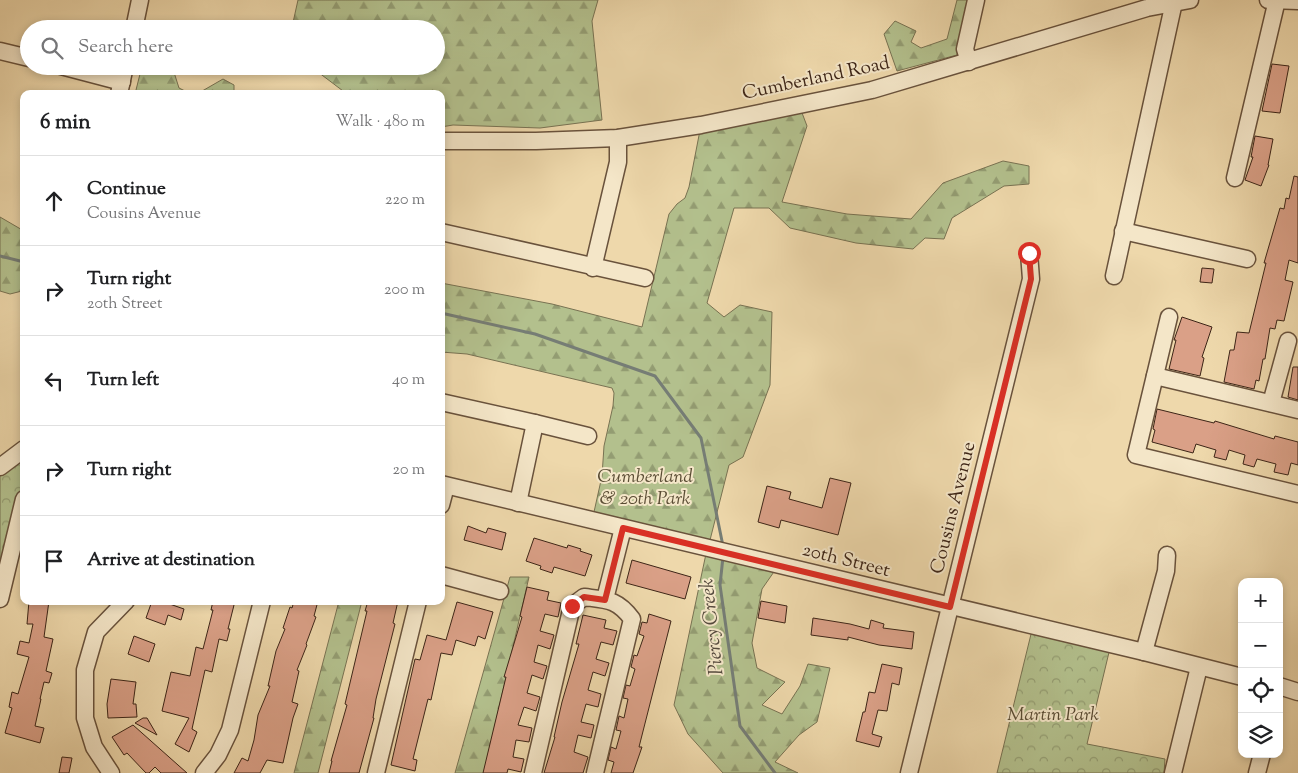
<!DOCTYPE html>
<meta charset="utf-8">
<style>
body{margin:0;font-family:"Sorts Mill Goudy",serif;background:#f6f6f6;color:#202124}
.controls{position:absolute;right:15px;bottom:15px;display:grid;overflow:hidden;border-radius:10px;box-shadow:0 2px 8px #0003}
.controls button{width:45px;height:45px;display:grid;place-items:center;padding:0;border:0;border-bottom:1px solid #e0e0e0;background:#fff;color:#202124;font:25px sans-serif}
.stop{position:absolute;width:15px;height:15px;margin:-11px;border:4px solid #d93025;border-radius:50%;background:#fff}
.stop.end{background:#d93025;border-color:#fff;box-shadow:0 1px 5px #0008}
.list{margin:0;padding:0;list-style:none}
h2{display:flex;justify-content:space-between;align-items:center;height:65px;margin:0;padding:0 20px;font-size:21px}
h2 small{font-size:16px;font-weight:400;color:#757577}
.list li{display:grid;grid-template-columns:32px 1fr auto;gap:15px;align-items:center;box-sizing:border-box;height:90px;padding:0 20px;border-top:1px solid #e0e0e0}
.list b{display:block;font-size:19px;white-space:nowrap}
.list p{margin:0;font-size:16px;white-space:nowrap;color:#757577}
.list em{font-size:16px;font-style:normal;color:#757577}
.icon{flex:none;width:28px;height:28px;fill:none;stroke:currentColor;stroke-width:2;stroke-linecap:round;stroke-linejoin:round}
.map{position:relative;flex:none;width:1298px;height:773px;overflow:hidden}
.search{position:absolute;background:#fff;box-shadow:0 2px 8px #0003;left:20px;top:20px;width:425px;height:55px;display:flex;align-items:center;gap:12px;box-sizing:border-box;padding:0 18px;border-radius:28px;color:#757577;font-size:19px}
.panel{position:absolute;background:#fff;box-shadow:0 2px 8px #0003;left:20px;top:90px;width:425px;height:515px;border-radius:10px}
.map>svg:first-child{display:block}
.forest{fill:url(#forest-firs);stroke:#787252}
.park{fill:url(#park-crowns);stroke:#787252}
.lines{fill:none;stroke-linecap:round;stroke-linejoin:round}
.stream{stroke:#767d75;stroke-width:3}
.building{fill:#daa087;stroke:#3d2517}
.minor-casing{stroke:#69523c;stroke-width:19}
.minor{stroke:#f4e6c8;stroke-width:16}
.route{stroke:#d93025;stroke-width:6}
.labels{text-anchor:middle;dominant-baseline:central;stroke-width:4;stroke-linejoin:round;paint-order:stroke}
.street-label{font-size:19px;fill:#3d2517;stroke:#f4e6c8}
.park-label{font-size:19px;font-style:italic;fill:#5a4c34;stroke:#f4e6c8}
.water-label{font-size:20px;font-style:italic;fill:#554a3e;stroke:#f4e6c8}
</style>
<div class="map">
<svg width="1298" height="773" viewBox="0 0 1298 773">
<defs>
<pattern id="forest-firs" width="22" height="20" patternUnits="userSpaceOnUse" patternTransform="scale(1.25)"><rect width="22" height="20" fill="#b3c08d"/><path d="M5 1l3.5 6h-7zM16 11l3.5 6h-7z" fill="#939c72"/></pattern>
<pattern id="park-crowns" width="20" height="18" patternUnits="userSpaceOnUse" patternTransform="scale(1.25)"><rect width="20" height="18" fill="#b3c08d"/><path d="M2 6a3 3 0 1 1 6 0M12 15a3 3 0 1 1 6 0" fill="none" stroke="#939c72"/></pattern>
</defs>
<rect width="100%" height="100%" fill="#eed8ab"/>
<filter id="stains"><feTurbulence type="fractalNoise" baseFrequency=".004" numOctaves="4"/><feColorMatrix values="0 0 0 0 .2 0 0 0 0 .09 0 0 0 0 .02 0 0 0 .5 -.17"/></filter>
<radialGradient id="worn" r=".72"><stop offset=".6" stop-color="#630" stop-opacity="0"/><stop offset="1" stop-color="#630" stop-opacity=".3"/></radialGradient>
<g class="forest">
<polygon points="298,0 598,0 592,21 602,120 540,128 453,125 441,127 441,94 347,94 310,66 436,66 436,29 294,29 292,27"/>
<polygon points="957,0 969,0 957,55 897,71 884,34 895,21 916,31 911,42 921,48 947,39"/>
<polygon points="142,66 172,66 179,88 191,94 135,94"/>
<polygon points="223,79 234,85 234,94 197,94"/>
<polygon points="799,105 807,126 782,202 847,214 911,219 943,183 1003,161 1029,166 1029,184 1004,186 952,218 944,239 925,238 913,249 856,243 790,228 769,208 734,208 707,303 724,317 740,305 772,312 770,385 743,457 729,465 708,548 778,566 762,589 752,643 757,668 785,682 762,705 782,714 800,686 808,664 830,668 817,722 799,735 775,762 798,773 723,773 688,734 674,705 707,549 592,521 602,476 604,446 613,406 614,393 612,388 467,354 441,352 441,283 552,304 642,327 669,214 677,204 685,198 689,187 701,125"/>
<polygon points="0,217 24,231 24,288 22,291 10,294 0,291"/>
<polygon points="510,577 529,577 484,773 455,773"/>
<polygon points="339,601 362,601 318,773 294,773"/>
</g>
<g class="park">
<polygon points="24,449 24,499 0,599 0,467"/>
<polygon points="1033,626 1111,644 1087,744 1165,759 1164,773 997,773"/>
</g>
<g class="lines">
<g class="stream">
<polyline points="0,256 24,262"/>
<polyline points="441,313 535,334 655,376 701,438 723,546"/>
<polyline points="723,557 720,585 740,726 775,773"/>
</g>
</g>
<g class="building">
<polygon points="1272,64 1289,66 1280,113 1262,111"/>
<polygon points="1255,136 1273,139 1268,165 1269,165 1261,186 1245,180 1253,157 1251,157"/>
<polygon points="1294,176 1298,177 1298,263 1289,260 1285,280 1293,282 1284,321 1277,320 1275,329 1270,328 1265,359 1263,359 1259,381 1256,380 1254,389 1224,382 1230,350 1234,350 1237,332 1249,333 1266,263 1264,263 1280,208 1284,209 1286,198 1289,199"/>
<polygon points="1202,268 1214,269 1212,283 1200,282"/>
<polygon points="1182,317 1212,327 1202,357 1204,358 1200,376 1169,369 1176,340 1174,340"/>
<polygon points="1293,367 1298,367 1298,400 1288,397"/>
<polygon points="1157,409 1214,423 1215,421 1274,439 1275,436 1298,442 1298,465 1291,463 1288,475 1274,472 1276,464 1257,459 1254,467 1243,464 1245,455 1229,450 1226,460 1214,457 1216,450 1196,444 1193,453 1152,442 1155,430 1153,429"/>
<polygon points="830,478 851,483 838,535 781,520 779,528 758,522 767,486 791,492 789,499 822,508"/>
<polygon points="468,526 486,533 488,528 506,533 502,550 464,540"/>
<polygon points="534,538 567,548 568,545 581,549 580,551 592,555 585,576 554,567 552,573 540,569 541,566 526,561"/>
<polygon points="632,560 691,577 685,599 626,583"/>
<polygon points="527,587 549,592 547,600 561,603 558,617 545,614 540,631 554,635 550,649 538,645 534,662 547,666 543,679 532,675 527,693 540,697 536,711 524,707 518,725 532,728 529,742 516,740 513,757 524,759 521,772 508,769 507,773 483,773 506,677 504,677 522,617 520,616"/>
<polygon points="29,601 49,601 44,637 53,639 46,671 52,673 49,683 44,682 40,699 41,699 35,726 44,728 40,743 5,733 12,708 9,707 12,692 18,694 29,657 17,654 20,641 29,643 33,624 27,624"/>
<polygon points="152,601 161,601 184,609 181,620 168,615 165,625 146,618"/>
<polygon points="213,601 235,601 228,629 230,629 227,641 219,639 212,672 205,670 192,729 197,732 189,752 175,744 189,718 162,711 171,672 190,676 196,647 203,649 213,610 211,610"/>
<polygon points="294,601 318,601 314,616 316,617 306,644 307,645 297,670 299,671 292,702 298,704 293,718 283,763 267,760 260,773 234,773 242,758 248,761 254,740 258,715 270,686 268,686 276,651 285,629 283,628 290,607 292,608"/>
<polygon points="368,601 398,601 393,623 395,624 376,699 373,718 374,718 359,773 329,773 332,761 331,761 347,705 345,704 367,611 365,611"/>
<polygon points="761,601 787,606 785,623 758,618"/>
<polygon points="457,602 493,612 485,639 478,636 475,646 456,640 452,655 441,653 431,700 428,699 413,759 417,760 415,771 391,765 415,659 420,660 427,635 446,640"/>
<polygon points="649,614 671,621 639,747 642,747 633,773 611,773 614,762 608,760 611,747 616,749 621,731 616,730 619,716 624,718 628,699 623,698 626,685 630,686 635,669 631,667 634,655 637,656 644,636 639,634 642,622 647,623"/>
<polygon points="583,615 606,620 604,628 617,631 613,645 601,642 596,659 609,663 605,676 593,672 588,690 601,694 598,707 586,704 581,722 594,725 591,738 578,735 574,752 588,757 583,773 544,773 555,737 554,737 562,702 579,644 576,644"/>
<polygon points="813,618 850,624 869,629 871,620 884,624 883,628 914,632 912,649 879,645 848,637 848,640 811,635"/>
<polygon points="134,636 155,644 149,662 128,654"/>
<polygon points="882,664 902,668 899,685 892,683 887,711 878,710 872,734 882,737 879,747 856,741 863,712 865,712 869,692 875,693"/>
<polygon points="111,679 136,682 133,704 136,704 137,717 108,718 107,704"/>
<polygon points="143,718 147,718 157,735 135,723"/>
<polygon points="133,725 187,773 161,773 155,767 149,773 146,773 127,753 124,755 112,737"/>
<polygon points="62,757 72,758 69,773 59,773"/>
</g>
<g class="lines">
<g class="minor-casing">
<g id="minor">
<polyline points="1268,0 1298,1"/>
<polyline points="134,29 140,0"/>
<polyline points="0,51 29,58"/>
<polyline points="969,62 965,49 976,0"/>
<polyline points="61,66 122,82"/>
<polyline points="119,94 125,66"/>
<polyline points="441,141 536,141 618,138 701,125 872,90 1147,8 1190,0"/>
<polyline points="1235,178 1277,0"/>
<polyline points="1123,231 1247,259"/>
<polyline points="441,232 645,278"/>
<polyline points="593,268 618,162 618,138"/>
<polyline points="1114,276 1174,2"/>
<polyline points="1169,317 1136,455 1298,494"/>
<polyline points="1155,376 1298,410"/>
<polyline points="441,402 535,423"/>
<polyline points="1271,403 1288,341"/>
<polyline points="0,467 24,449"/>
<polyline points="441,484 1144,652 1242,677"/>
<polyline points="518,503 535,423 588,436"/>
<polyline points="441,505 446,486"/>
<polyline points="441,575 500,591"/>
<polyline points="0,599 24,499"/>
<polyline points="605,599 623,528"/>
<polyline points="1144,652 1166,571 1167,555"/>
<polyline points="1279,686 1298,692"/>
<polyline points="111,773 94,747 85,718 85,670 96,632 126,601"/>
<polyline points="204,773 218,755 230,730 262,601"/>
<polyline points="376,773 418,601"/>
<path d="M533 773 572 606 584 597C607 600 617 599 632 619L595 773"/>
<polyline points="909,773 1031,279 1029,253"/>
<polyline points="1173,773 1199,667"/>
<polyline points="1257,773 1262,754"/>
</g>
</g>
<use href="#minor" class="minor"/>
</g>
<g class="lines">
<polyline class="route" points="572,606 584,597 605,600 623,528 950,607 1031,279 1029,253"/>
</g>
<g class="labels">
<g class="street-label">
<text transform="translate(816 79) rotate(-12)">Cumberland Road</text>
<text transform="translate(954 508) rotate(-76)">Cousins Avenue</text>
<text transform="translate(846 561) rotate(14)">20th Street</text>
</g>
<g class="park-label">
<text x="645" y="477">Cumberland<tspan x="645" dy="22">&amp; 20th Park</tspan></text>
<text x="1053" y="715">Martin Park</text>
</g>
<g class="water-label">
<text transform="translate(713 627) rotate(-96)">Piercy Creek</text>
</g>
</g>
<rect width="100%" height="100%" filter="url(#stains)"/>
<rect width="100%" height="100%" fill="url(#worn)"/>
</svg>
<div class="controls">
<button>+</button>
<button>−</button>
<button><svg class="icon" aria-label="locate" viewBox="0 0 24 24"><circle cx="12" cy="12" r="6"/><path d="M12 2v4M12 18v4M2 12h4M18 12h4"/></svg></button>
<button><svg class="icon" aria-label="layers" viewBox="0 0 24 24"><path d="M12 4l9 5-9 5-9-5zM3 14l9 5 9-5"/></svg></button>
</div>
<div class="stop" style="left:1029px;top:253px"></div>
<div class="stop end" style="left:572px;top:606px"></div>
<div class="search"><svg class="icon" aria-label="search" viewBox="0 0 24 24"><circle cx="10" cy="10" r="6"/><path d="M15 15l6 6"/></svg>Search here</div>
<section class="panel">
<h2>6 min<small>Walk · 480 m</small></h2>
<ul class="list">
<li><svg class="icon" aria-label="ahead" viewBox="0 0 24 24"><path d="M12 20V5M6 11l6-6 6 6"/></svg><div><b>Continue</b><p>Cousins Avenue</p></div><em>220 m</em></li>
<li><svg class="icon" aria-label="right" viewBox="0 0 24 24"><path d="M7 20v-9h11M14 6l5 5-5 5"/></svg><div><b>Turn right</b><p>20th Street</p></div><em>200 m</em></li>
<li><svg class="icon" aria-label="left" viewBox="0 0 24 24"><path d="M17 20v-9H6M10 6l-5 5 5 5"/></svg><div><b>Turn left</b></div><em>40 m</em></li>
<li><svg class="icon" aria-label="right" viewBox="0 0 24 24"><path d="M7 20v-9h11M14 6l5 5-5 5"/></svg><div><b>Turn right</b></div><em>20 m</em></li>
<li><svg class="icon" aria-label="arrive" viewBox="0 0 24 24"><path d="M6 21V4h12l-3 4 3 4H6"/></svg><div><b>Arrive at destination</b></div></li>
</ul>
</section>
</div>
